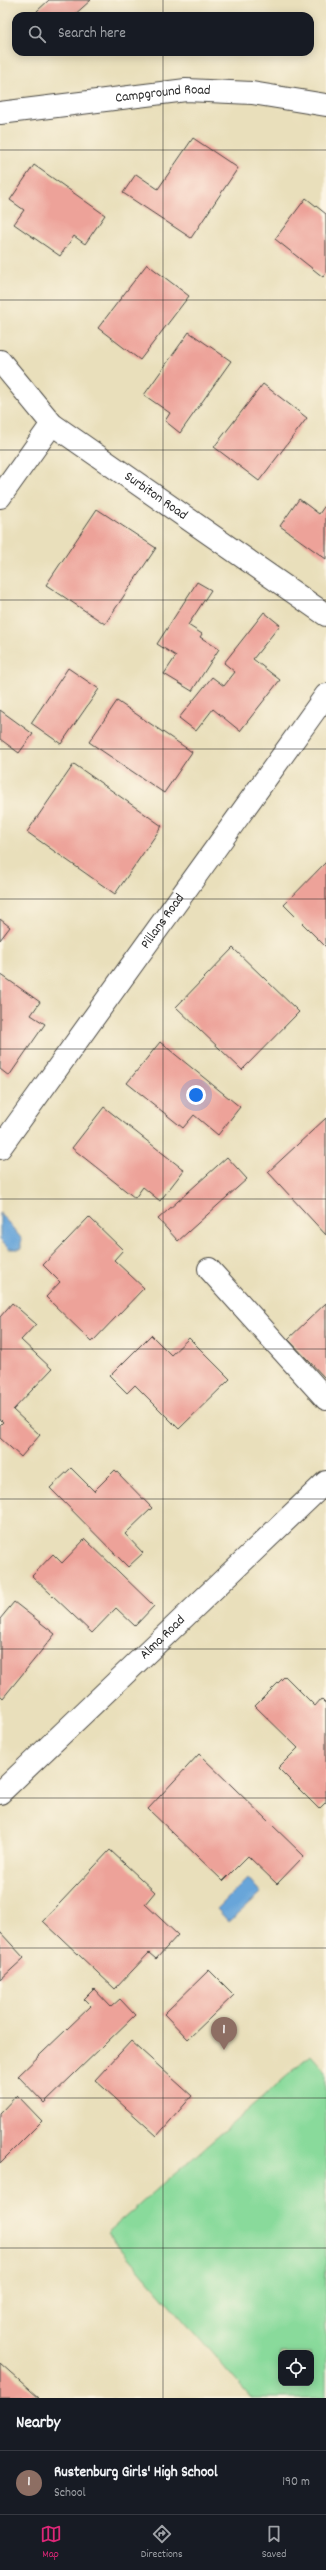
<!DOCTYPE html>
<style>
body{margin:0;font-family:Dekko,sans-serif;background:#20242c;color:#f1f3f6}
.controls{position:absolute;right:12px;bottom:12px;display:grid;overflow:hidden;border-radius:8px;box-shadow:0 2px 10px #0003}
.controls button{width:36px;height:36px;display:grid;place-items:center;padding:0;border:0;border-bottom:1px solid #363941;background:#171b24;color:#f1f3f6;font:20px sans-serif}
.you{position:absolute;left:196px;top:1095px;width:14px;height:14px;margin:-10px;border:3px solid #fff;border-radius:50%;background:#1a73e8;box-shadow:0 0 0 6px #1a73e833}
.badge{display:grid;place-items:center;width:26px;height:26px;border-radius:50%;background:#db2777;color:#fff;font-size:13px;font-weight:700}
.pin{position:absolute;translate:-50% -33px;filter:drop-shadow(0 1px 2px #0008)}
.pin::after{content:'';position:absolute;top:21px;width:14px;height:12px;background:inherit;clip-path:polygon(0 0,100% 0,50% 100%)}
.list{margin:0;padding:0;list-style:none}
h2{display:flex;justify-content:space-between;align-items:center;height:52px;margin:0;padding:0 16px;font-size:17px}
h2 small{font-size:13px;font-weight:400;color:#9ea1a6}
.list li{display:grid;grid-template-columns:26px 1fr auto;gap:12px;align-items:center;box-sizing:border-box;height:64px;padding:0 16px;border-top:1px solid #363941}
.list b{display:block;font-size:15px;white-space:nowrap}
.list p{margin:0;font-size:13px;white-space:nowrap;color:#9ea1a6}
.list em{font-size:13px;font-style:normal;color:#9ea1a6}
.icon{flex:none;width:22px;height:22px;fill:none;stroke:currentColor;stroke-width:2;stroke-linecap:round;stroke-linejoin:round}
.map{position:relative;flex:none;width:326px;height:2398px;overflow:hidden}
.search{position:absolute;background:#171b24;box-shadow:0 2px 10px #0003;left:12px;right:12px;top:12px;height:44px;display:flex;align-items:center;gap:10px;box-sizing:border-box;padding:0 14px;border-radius:12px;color:#9ea1a6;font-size:15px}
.sheet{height:116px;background:#171b24}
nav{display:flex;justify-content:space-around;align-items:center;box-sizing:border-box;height:56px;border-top:1px solid #363941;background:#171b24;font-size:11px;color:#9ea1a6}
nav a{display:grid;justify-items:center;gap:2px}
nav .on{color:#db2777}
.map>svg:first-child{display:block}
.green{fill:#89da9b;stroke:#5a8263;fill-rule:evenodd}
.water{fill:#68a5d9;stroke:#4a6882}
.building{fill:#eda299}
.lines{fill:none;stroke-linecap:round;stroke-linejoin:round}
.minor-casing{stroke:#484641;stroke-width:24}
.minor{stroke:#fff;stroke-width:22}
.grid{fill:none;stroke:#2b2b2b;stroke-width:1;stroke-opacity:0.55}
.labels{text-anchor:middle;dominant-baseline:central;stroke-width:3;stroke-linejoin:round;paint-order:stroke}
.street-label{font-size:14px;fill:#2b2b2b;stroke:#fcf5e5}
</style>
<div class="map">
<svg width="326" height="2398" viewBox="0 0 326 2398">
<rect width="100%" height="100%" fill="#fcf5e5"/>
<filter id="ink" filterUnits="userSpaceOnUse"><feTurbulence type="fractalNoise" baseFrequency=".025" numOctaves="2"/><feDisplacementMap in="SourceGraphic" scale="8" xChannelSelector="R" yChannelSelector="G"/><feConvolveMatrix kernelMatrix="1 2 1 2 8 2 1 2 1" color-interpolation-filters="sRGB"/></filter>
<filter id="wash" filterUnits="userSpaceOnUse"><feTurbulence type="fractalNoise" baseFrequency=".012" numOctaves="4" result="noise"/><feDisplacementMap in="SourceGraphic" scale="16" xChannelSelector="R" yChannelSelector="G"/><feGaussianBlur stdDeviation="0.9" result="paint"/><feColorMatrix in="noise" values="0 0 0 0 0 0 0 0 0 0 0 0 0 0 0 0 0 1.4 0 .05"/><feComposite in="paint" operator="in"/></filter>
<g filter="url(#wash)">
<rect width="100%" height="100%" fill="#e9dfbb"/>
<path class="green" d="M311 2055 326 2072V2398H251L107 2233ZM281 2353H311V2383H281Z"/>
<g class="water">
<polygon points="0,1213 21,1238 21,1249 9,1249 0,1240"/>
<polygon points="248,1878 261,1893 229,1922 217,1909"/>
</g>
<g id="blocks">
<g class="building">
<polygon points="49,0 91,0 73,16 41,16 37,11"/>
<polygon points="193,138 238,168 191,238 123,193 136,174 158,189"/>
<polygon points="34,165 105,215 85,244 74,236 60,256 14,224 24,210 10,200"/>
<polygon points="306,198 326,214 326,273 323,277 275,239"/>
<polygon points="147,264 189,296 140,360 98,328"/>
<polygon points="189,332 231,361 180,433 165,421 170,413 144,395"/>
<polygon points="263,384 307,418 259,481 214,447"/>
<polygon points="299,499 319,514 326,504 326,559 280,526"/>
<polygon points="97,509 156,548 105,624 46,585"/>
<polygon points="197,582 211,590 188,625 202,634 200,637 219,649 192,691 164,674 176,656 157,644"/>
<polygon points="264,612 280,625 253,659 280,680 240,731 213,709 196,731 179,718 212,677 224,686 235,672 224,663"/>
<polygon points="68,668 99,689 61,744 31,723"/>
<polygon points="117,701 192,752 164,793 89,742"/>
<polygon points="0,710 33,734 19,753 0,739"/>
<polygon points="74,764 162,826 115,894 27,832"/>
<polygon points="326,862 326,947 284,905"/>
<polygon points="0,919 10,927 0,940"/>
<polygon points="233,948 299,1012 242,1070 176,1007"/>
<polygon points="0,974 40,1002 31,1015 45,1024 9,1076 0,1069"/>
<polygon points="160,1042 240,1107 218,1135 194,1115 183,1128 127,1083"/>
<polygon points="104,1107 184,1170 160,1201 143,1187 135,1198 72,1148"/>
<polygon points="326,1118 326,1235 268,1172"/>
<polygon points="227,1157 247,1179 178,1241 158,1219"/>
<polygon points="89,1217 123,1250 114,1260 144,1288 92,1342 46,1297 60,1282 43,1265"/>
<polygon points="12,1303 36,1324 21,1340 52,1369 13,1410 40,1435 21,1457 0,1438 0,1425 3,1422 0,1419 0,1317"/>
<polygon points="326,1303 326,1379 288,1339"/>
<polygon points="151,1335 171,1355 189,1338 230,1379 179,1429 135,1385 127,1393 110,1376"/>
<polygon points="71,1468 94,1491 115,1470 152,1508 125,1534 143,1553 128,1567 50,1488"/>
<polygon points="85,1539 154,1606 135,1626 116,1608 92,1633 32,1576 53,1554 62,1563"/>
<polygon points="14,1602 55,1634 3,1698 0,1695 0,1619"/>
<polygon points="285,1676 315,1706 321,1699 326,1704 326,1802 319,1809 278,1768 298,1748 255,1706"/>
<polygon points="199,1754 304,1856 277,1884 248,1856 223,1881 148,1809"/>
<polygon points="110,1850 155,1892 145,1904 178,1935 156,1959 149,1953 115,1989 43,1921"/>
<polygon points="0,1932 24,1958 0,1980"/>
<polygon points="209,1970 234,1995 188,2039 164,2014"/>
<polygon points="94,1989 111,2007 120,1999 135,2015 44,2103 18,2076 91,2006 84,1999"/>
<polygon points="131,2041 192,2096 157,2136 95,2080"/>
<polygon points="17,2095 42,2121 0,2163 0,2113"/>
<polygon points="0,2363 39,2398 0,2398"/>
</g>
</g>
</g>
<g filter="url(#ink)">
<use href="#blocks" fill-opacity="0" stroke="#484641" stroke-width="1"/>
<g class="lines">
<g class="minor-casing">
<g id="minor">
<path id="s1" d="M0 113 186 90 252 93 326 105"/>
<path id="s2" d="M0 361 52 424 326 615"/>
<polyline points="0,497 52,424"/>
<path id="s3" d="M0 1148 326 695"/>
<polyline points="209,1269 326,1399"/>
<path id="s4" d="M0 1793 326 1482"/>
</g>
</g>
<use href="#minor" class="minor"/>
</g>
</g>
<path class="grid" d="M163 0V16M163 52V2398M0 150H326M0 300H326M0 450H326M0 600H326M0 749H326M0 899H326M0 1049H326M0 1199H326M0 1349H326M0 1499H326M0 1649H326M0 1798H326M0 1948H326M0 2098H326M0 2248H326"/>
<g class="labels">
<g class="street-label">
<text stroke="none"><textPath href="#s1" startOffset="164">Campground Road</textPath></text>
<text stroke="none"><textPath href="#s2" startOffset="208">Surbiton Road</textPath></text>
<text stroke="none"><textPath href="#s3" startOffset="279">Pillans Road</textPath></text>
<text stroke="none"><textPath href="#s4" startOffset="225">Alma Road</textPath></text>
</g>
</g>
</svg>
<div class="controls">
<button><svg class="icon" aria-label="locate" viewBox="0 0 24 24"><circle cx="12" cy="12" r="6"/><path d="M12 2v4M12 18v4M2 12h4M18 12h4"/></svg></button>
</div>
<div class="you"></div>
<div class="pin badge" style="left:224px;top:2050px;background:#8d6e63">1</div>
<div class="search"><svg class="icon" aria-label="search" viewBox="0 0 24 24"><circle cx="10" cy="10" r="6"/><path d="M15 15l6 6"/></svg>Search here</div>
</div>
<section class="sheet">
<h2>Nearby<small></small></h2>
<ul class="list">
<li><span class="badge" style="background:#8d6e63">1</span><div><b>Rustenburg Girls' High School</b><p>School</p></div><em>190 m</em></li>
</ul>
</section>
<nav>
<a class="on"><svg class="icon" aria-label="map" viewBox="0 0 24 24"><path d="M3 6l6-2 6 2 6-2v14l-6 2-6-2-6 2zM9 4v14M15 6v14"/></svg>Map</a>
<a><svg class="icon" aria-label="directions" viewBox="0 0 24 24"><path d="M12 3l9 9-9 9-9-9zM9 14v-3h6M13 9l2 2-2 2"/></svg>Directions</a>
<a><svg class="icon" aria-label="saved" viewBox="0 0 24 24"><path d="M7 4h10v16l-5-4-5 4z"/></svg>Saved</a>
</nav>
